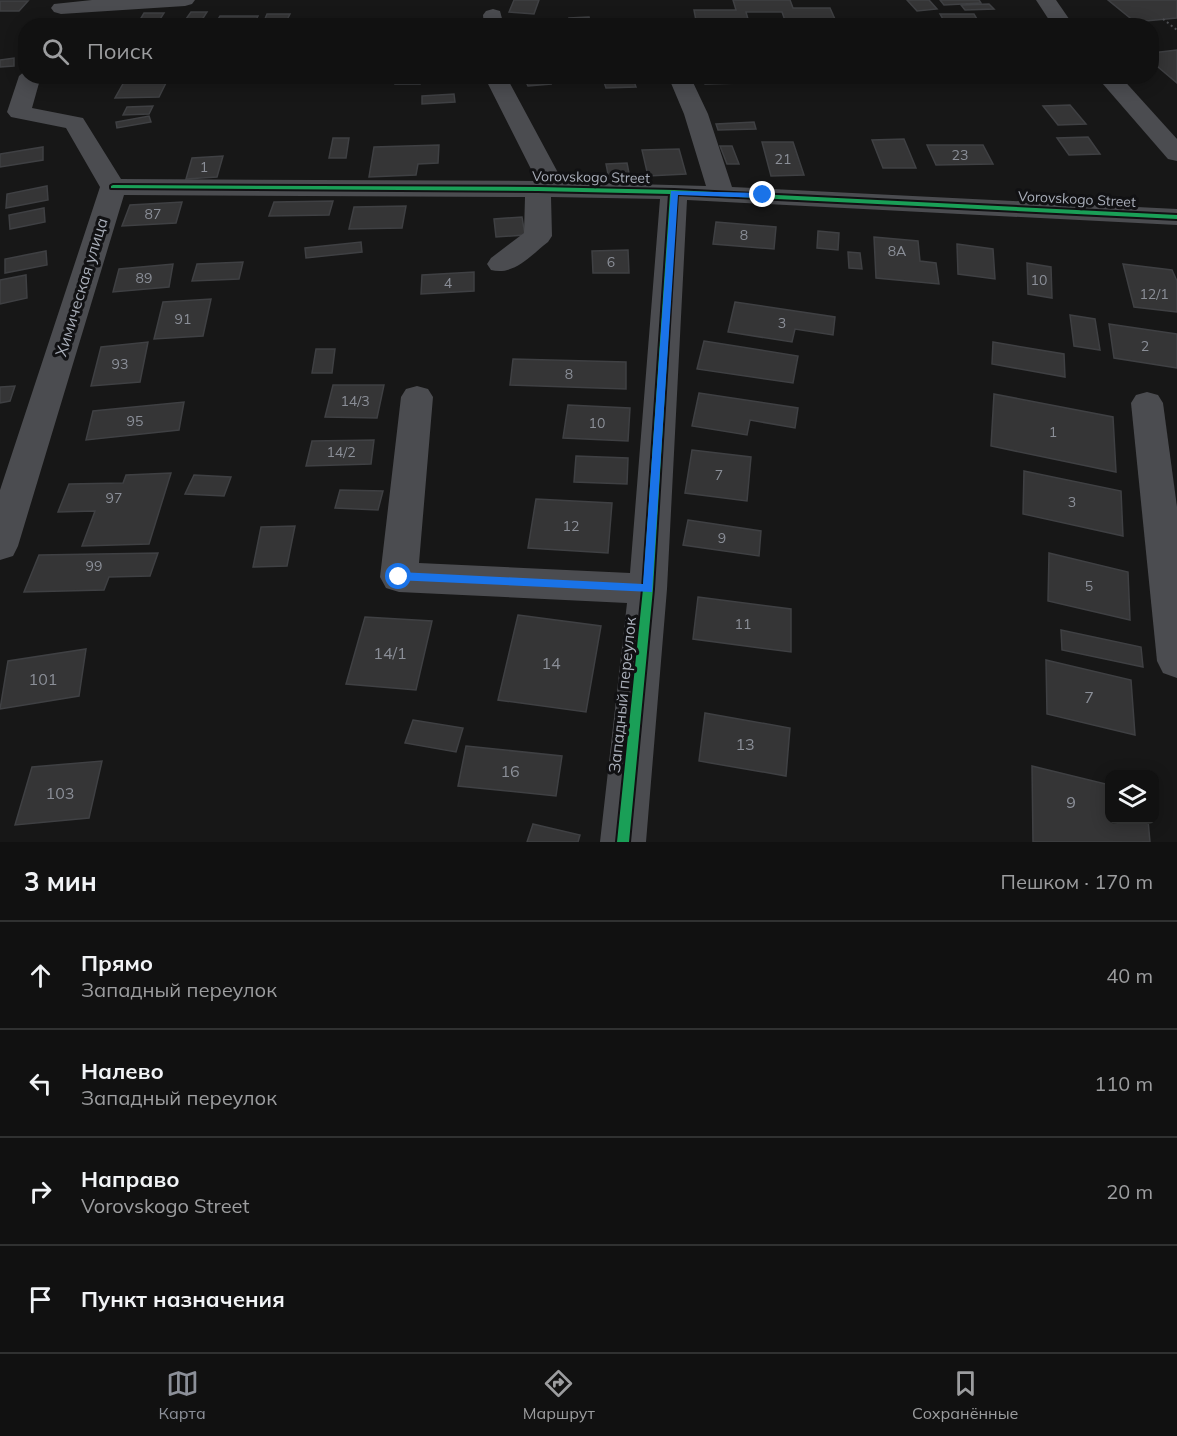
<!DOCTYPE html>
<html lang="ru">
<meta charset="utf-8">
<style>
body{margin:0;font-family:Mulish,sans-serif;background:#1a1a1a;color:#f1f3f6}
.controls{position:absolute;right:18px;bottom:18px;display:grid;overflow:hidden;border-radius:12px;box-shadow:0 3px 15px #0003}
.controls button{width:54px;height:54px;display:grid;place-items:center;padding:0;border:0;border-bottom:2px solid #303131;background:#111;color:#f1f3f6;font:30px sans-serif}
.stop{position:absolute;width:18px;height:18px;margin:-14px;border:4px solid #1a73e8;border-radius:50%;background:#fff}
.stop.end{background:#1a73e8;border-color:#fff;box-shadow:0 2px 6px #0008}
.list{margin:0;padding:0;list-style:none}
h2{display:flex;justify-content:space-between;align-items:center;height:78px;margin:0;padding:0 24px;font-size:26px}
h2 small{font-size:20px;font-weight:400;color:#9c9d9f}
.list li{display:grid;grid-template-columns:39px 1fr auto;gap:18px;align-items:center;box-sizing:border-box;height:108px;padding:0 24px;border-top:2px solid #303131}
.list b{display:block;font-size:22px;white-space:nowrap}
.list p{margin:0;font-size:20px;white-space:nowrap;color:#9c9d9f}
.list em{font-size:20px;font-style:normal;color:#9c9d9f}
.icon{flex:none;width:33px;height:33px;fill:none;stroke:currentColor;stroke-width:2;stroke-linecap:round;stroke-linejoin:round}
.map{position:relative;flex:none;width:1177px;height:842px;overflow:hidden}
.search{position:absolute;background:#111;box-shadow:0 3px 15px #0003;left:18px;right:18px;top:18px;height:66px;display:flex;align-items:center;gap:15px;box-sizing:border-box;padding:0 21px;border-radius:24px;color:#9c9d9f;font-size:22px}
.sheet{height:510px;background:#111}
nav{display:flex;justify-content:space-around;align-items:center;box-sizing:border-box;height:84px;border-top:2px solid #303131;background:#111;font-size:16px;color:#9c9d9f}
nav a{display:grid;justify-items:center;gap:3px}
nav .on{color:#8c9099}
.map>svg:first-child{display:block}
.building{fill:#353536;stroke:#3f4043;stroke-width:1.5}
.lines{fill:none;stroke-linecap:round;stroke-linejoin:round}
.path{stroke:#4d4e52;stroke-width:2;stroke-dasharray:2 3;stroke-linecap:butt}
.minor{fill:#4b4c50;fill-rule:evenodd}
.cycleway-casing{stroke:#111113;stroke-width:4}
.cycleway{fill:#1a9f57;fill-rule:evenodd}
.route{fill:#1a73e8}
.labels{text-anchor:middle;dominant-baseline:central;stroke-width:6;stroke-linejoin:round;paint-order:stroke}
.number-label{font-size:14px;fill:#8b8f98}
.far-street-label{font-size:14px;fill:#a8adb8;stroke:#111113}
.street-label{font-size:16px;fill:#a8adb8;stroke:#111113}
.near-number-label{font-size:16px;fill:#8b8f98}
</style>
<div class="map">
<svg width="1177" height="842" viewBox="0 0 1177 842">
<rect width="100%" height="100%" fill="#171717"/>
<g class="building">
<polygon points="514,0 539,0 534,14 509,12"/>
<polygon points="733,0 790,0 793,8 830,8 838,26 787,26 782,12 746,12 750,26 697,26 694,10 736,10"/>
<polygon points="907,0 929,0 937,9 917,11"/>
<polygon points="940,0 979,0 981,3 944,5"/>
<polygon points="1108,0 1177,0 1177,18 1135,22"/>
<polygon points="0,1 28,1 19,11 0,11"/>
<polygon points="989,4 994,9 965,10 961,5"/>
<polygon points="191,12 207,12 198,26 181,26"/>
<polygon points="144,13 164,13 157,24 137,25"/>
<polygon points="267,14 290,14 286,22 299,22 298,26 262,26"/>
<polygon points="940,14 974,14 981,26 947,26"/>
<polygon points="220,16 258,16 253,26 214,26"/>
<polygon points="589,17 591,25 571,26 569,18"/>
<polygon points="1177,50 1177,83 1152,62 1152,53"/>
<polygon points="14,58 14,66 0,67 0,60"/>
<polygon points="509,76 548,76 551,84 528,86 526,82 511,83"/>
<polygon points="602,76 632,76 636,87 606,88"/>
<polygon points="702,76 741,76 743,83 705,84"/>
<polygon points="1000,76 1042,76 1045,79 1004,81"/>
<rect x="395" y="77" width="25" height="7"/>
<polygon points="167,81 159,97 115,98 124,82"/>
<polygon points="454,94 455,102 422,104 422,96"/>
<polygon points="1070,105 1086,124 1058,125 1043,106"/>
<polygon points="153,106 149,114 123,115 127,107"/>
<polygon points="149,116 151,122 117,128 116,122"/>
<polygon points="754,122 756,129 718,130 716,124"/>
<polygon points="1088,137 1100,154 1069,155 1057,138"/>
<polygon points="333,138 349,138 346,158 329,158"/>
<polygon points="904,139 916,168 883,168 872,140"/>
<polygon points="762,142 793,142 804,175 771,176"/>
<polygon points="439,145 438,163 418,164 416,175 369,177 374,147"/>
<polygon points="927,145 983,145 993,164 936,165"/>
<polygon points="720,146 732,146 739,164 727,164"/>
<polygon points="43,147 43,160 0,167 0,154"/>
<polygon points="679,149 686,174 648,176 642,150"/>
<polygon points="223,156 217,177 186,179 192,158"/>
<polygon points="627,163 630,178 609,179 606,164"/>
<polygon points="47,186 48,200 6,208 7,194"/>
<polygon points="333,201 329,215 269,216 274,202"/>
<polygon points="182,202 176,223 122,226 130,205"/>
<polygon points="406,206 402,228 349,229 354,207"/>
<polygon points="44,208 45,222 10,229 9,215"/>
<polygon points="522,217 525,235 496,237 494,219"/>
<polygon points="716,222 776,227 774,249 713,244"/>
<polygon points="818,231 839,233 838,250 817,248"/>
<polygon points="874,237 918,241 920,261 936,263 939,284 876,278"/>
<polygon points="361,242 362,252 306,258 305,248"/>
<polygon points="957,244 993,249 995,279 958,274"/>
<polygon points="628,250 629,273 593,273 592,251"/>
<polygon points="46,251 47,265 5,273 5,259"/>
<polygon points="848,252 860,253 862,269 849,268"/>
<polygon points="243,262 239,279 192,281 197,264"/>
<polygon points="1027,263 1051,267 1052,298 1028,294"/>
<polygon points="173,264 169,287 113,292 119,269"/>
<polygon points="1123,264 1172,270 1177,281 1177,312 1134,307"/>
<polygon points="474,272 474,291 421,294 422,275"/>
<polygon points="26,275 27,298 0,304 0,280"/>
<polygon points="211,299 203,336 154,339 163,302"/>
<polygon points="735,302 835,317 833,335 795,329 792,342 728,332"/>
<polygon points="1070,315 1095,319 1100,350 1074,346"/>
<polygon points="1109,324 1177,334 1177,368 1114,358"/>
<polygon points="704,341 798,356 793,383 697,369"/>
<polygon points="148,342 140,382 91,386 101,347"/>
<polygon points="993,342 1064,354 1065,377 992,364"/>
<polygon points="316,349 335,349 332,373 312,373"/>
<polygon points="513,359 626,362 626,389 510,385"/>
<polygon points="333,385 384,385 377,418 325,417"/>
<polygon points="15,386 10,401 0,403 0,387"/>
<polygon points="699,393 798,408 795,428 750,420 747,435 692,426"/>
<polygon points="994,394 1113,417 1116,472 991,446"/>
<polygon points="184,402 179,430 86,440 93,411"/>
<polygon points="568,405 630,408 628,441 563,438"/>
<polygon points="374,440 371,464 306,466 312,441"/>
<polygon points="692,450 751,457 747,501 685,493"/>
<polygon points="576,456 628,458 627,484 574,482"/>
<polygon points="1024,471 1121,491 1123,536 1023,514"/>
<polygon points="171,473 149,544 82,546 95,511 58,512 69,484 123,483 126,475"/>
<polygon points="194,475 231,477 224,496 185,494"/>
<polygon points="340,490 383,491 378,510 335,508"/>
<polygon points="536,499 612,503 608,553 528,548"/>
<polygon points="688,520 761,531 759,556 683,545"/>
<polygon points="295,526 287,566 253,567 261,527"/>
<polygon points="158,553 150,576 109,577 104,590 24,592 39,555"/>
<polygon points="1049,553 1128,572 1130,620 1048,601"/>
<polygon points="698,597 791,609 791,652 693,639"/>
<polygon points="518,615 601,626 586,712 498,700"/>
<polygon points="365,617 432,621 416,690 346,684"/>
<polygon points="1061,630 1141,647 1143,667 1062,650"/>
<polygon points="86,649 79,696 0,709 8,661"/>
<polygon points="1046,660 1131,680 1135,735 1047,714"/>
<polygon points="705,713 790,728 786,776 699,761"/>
<polygon points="413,720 463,728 456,752 405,743"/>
<polygon points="466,746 562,756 556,796 458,786"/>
<polygon points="102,761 89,818 15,825 32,767"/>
<polygon points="1032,766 1110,785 1110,820 1148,820 1150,842 1033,842"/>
<polygon points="533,824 580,835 578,842 527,842"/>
</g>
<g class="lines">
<polyline class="path" points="1163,19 1177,30"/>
<g class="minor">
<polygon points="92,0 195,0 192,4 185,6 61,14 54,12 51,8 54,4"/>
<polygon points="1036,0 1056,0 1074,26 1053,26"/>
<polygon points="493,9 500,11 504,26 484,26 483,15 486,11"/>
<path d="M26 70V76H41L32 108 83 118 121 179 537 181 484 76H506L563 182 706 186 684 114 668 76H690L708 114 732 187 1177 209V225L687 200 667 589 646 842H600L627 603 399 592 386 588 380 577 401 397 406 389 417 386 428 389 433 397 419 563 630 573 660 199 551 197 552 236 548 242C531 255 514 276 491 270L487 264 491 258 524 233 525 197 124 195 18 546 13 556 0 560V490L100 187 66 128 11 117 7 112 19 76Z"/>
<polygon points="1096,76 1120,76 1177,139 1177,161 1168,159"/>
<polygon points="1147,392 1158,395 1163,403 1177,507 1177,678 1163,673 1157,661 1131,403 1136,395"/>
</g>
<g class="cycleway-casing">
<polygon id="cycleway" points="113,185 538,187 674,190 1177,215 1177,219 677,194 653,589 629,842 617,842 643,589 670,194 538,191 111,188 111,186"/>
</g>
<use href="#cycleway" class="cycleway"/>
</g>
<polygon class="route" points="671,191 763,193 767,195 763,198 678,195 652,592 395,580 395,573 399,572 643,584"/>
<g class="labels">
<g class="number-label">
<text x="960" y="155">23</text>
<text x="783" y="159">21</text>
<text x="204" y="167">1</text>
<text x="153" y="214">87</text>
<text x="744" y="235">8</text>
<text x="897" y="251">8А</text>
<text x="611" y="262">6</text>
<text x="144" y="278">89</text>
<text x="1039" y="280">10</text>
<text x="448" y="283">4</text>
<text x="1154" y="294">12/1</text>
<text x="183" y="319">91</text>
<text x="782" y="323">3</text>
<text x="1145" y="346">2</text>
<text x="120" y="364">93</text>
<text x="569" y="374">8</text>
<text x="355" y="401">14/3</text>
<text x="135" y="421">95</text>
<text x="597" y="423">10</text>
<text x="1053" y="432">1</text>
<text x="341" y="452">14/2</text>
<text x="719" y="475">7</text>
<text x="114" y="498">97</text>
<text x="1072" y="502">3</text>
<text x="571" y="526">12</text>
<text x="722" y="538">9</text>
<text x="94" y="566">99</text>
<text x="1089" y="586">5</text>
<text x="743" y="624">11</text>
</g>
<g class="far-street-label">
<text transform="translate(591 177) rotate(1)">Vorovskogo Street</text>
<text transform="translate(1077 199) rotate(3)">Vorovskogo Street</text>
</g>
<g class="street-label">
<text transform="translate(81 287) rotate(-73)">Химическая улица</text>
<text transform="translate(622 695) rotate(-84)">Западный переулок</text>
</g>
<g class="near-number-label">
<text x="390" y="653">14/1</text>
<text x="551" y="663">14</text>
<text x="43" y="679">101</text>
<text x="1089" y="697">7</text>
<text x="745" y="744">13</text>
<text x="510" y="771">16</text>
<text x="60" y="793">103</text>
<text x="1071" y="802">9</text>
</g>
</g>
</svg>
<div class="controls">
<button><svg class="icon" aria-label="layers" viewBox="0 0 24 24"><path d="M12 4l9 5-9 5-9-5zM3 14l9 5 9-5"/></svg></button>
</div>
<div class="stop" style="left:399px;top:577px"></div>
<div class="stop end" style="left:763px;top:195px"></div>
<div class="search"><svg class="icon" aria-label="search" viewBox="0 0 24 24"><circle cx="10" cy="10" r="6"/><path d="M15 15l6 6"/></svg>Поиск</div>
</div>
<section class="sheet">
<h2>3 мин<small>Пешком · 170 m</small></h2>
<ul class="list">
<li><svg class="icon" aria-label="ahead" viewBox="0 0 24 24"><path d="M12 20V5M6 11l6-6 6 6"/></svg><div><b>Прямо</b><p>Западный переулок</p></div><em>40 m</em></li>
<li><svg class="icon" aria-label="left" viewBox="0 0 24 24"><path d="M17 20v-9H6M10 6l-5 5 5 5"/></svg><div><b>Налево</b><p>Западный переулок</p></div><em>110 m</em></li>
<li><svg class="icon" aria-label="right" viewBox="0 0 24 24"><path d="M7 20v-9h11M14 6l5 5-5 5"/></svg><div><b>Направо</b><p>Vorovskogo Street</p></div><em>20 m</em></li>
<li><svg class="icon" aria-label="arrive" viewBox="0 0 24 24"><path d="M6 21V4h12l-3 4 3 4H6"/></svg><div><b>Пункт назначения</b></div></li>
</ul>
</section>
<nav>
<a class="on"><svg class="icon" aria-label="map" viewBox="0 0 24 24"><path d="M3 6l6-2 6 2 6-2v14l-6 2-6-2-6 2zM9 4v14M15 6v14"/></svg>Карта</a>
<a><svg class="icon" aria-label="directions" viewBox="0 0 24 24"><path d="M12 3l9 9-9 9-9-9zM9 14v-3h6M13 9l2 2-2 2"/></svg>Маршрут</a>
<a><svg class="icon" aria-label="saved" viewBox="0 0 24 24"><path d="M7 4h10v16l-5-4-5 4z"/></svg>Сохранённые</a>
</nav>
